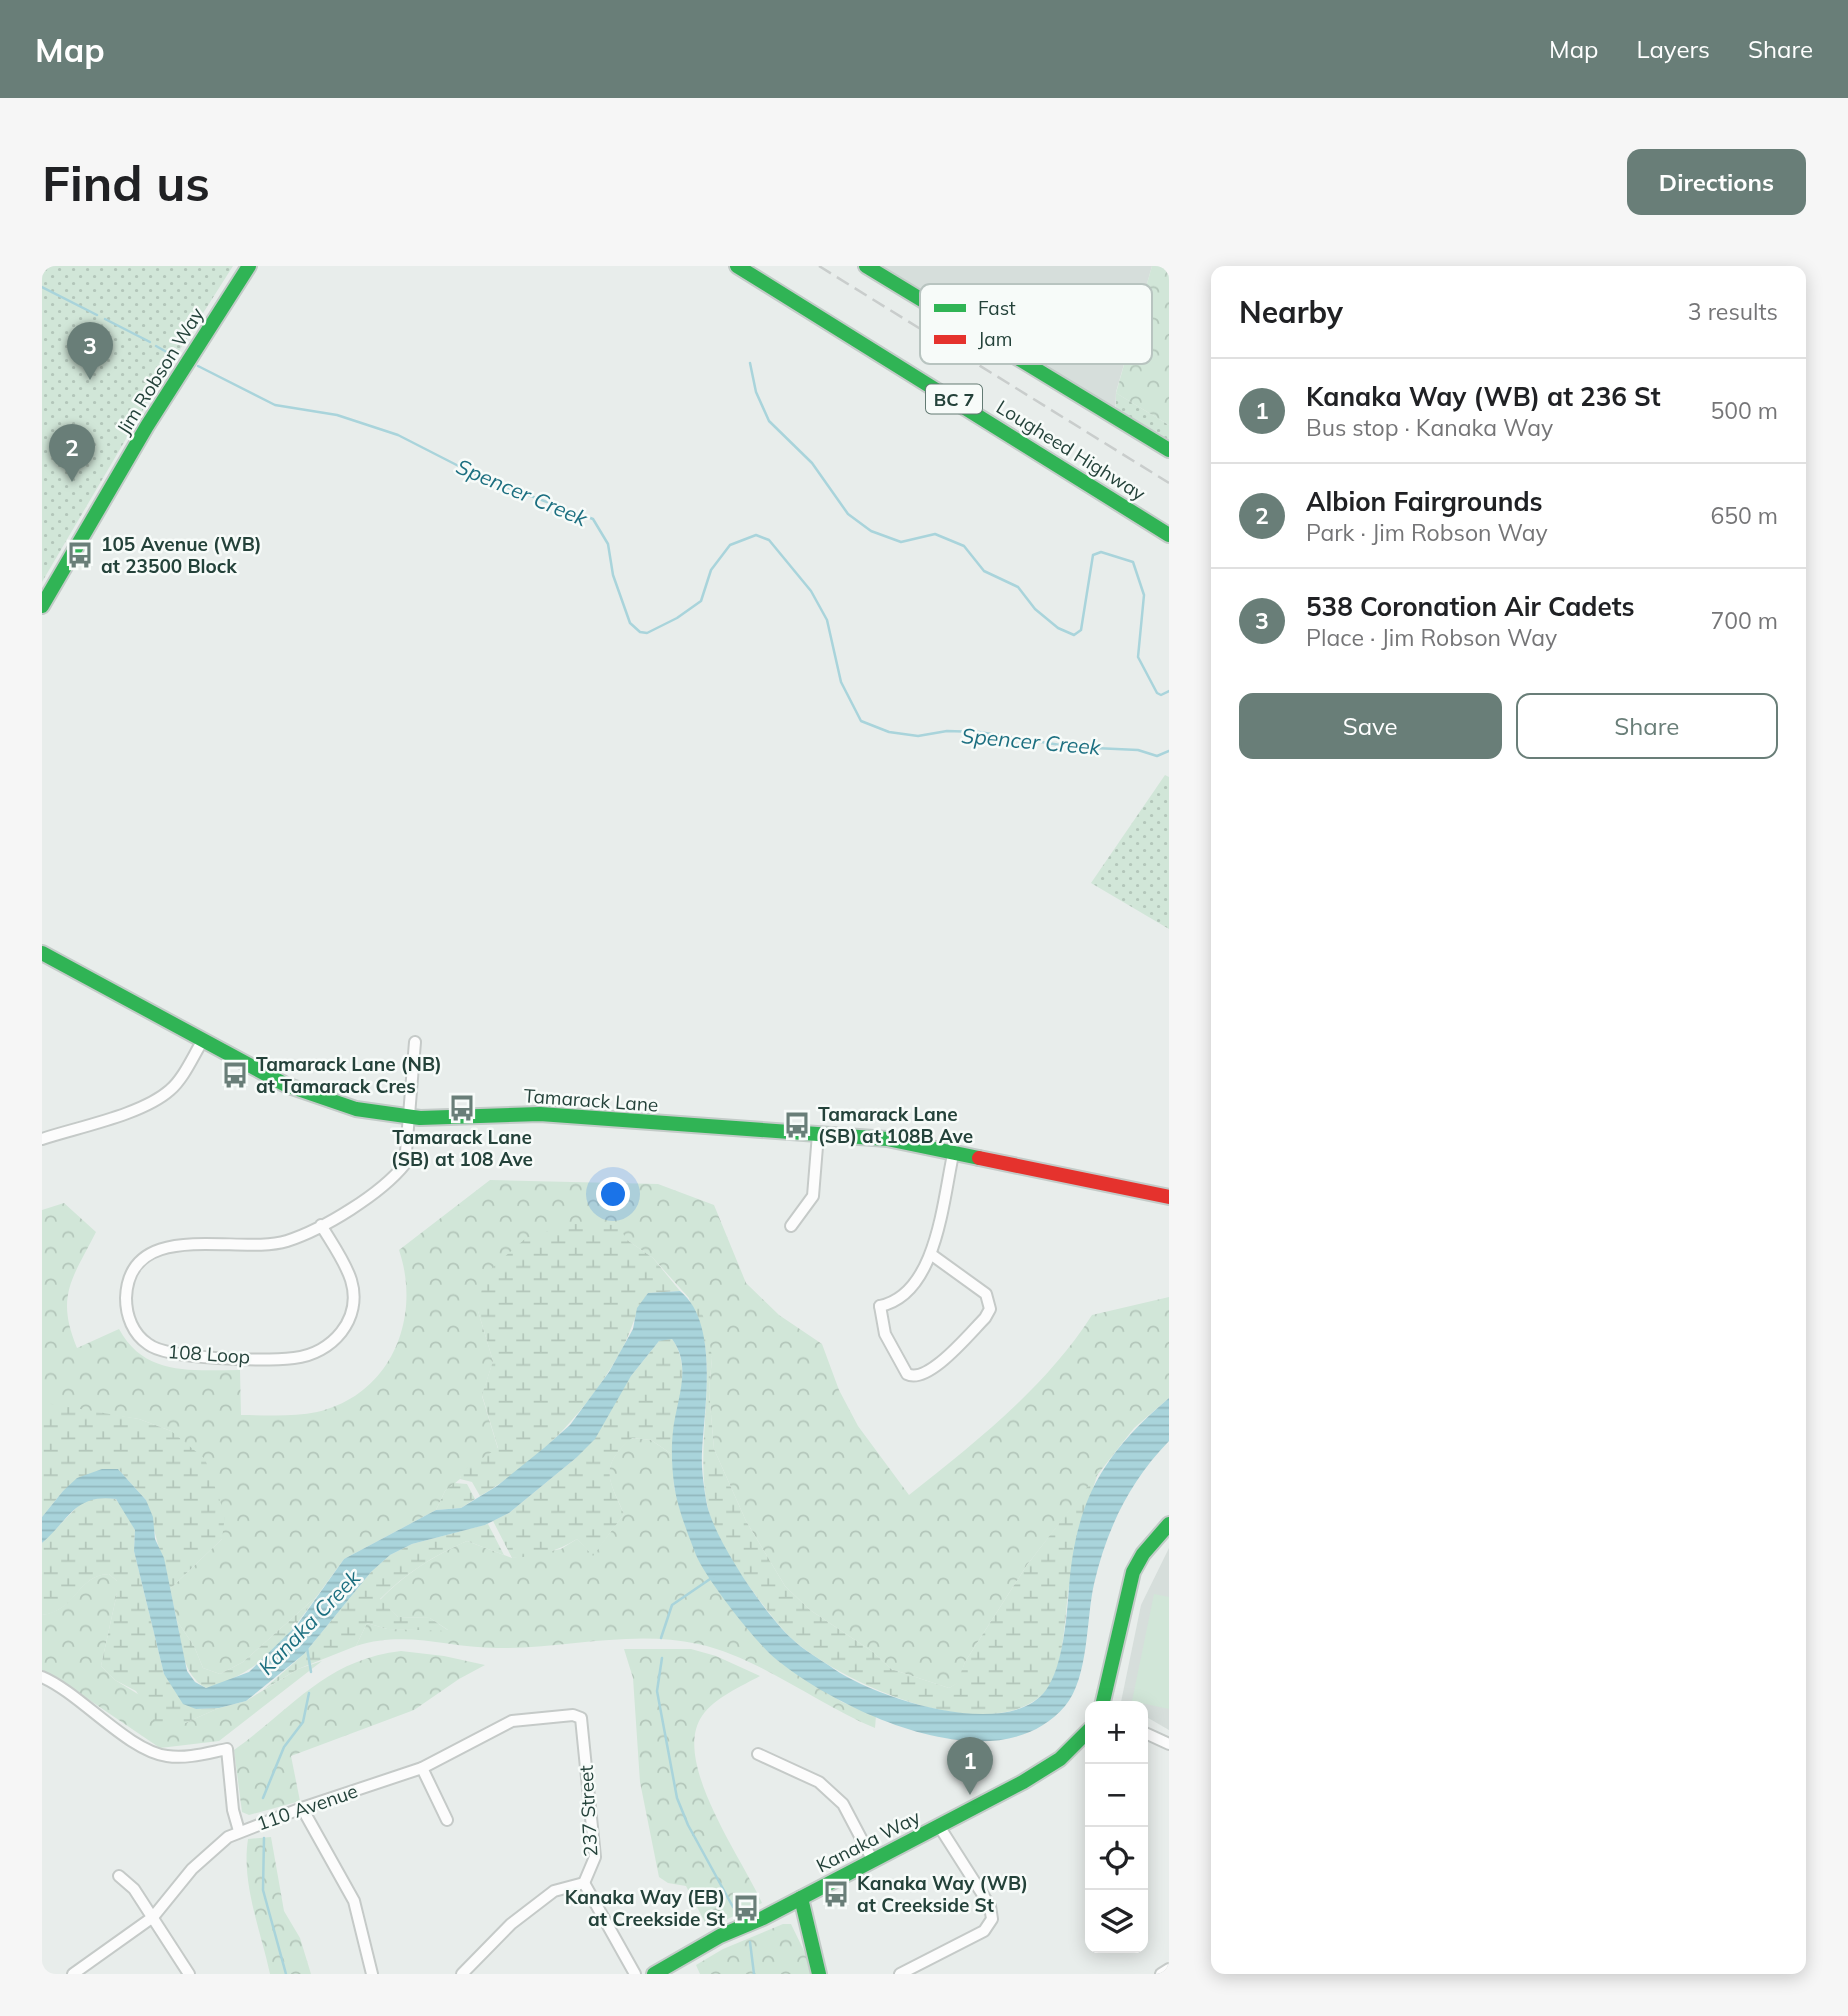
<!DOCTYPE html>
<meta charset="utf-8">
<style>
body{margin:0;font-family:Mulish,sans-serif;background:#f6f6f6;color:#202124}
.controls{position:absolute;right:21px;bottom:21px;display:grid;overflow:hidden;border-radius:14px;box-shadow:0 4px 18px #0003}
.controls button{width:63px;height:63px;display:grid;place-items:center;padding:0;border:0;border-bottom:2px solid #e0e0e0;background:#fff;color:#202124;font:35px sans-serif}
.you{position:absolute;left:572px;top:929px;width:24px;height:24px;margin:-18px;border:5px solid #fff;border-radius:50%;background:#1a73e8;box-shadow:0 0 0 10px #1a73e833}
.badge{display:grid;place-items:center;width:46px;height:46px;border-radius:50%;background:#697e78;color:#fff;font-size:23px;font-weight:700}
.pin{position:absolute;translate:-50% -58px;filter:drop-shadow(0 2px 4px #0008)}
.pin::after{content:'';position:absolute;top:37px;width:24px;height:21px;background:inherit;clip-path:polygon(0 0,100% 0,50% 100%)}
.list{margin:0;padding:0;list-style:none}
h2{display:flex;justify-content:space-between;align-items:center;height:91px;margin:0;padding:0 28px;font-size:30px}
h2 small{font-size:23px;font-weight:400;color:#757577}
.list li{display:grid;grid-template-columns:46px 1fr auto;gap:21px;align-items:center;box-sizing:border-box;height:105px;padding:0 28px;border-top:2px solid #e0e0e0}
.list b{display:block;font-size:26px;white-space:nowrap}
.list p{margin:0;font-size:23px;white-space:nowrap;color:#757577}
.list em{font-size:23px;font-style:normal;color:#757577}
.actions{display:flex;gap:14px;padding:21px 28px}
.actions a{flex:1;padding:16px 0;border:2px solid #697e78;border-radius:14px;text-align:center;font-size:24px;color:#697e78}
.actions .main{background:#697e78;color:#fff}
.icon{flex:none;width:38px;height:38px;fill:none;stroke:currentColor;stroke-width:2;stroke-linecap:round;stroke-linejoin:round}
.map{position:relative;flex:none;width:1127px;height:1708px;overflow:hidden;border-radius:14px}
header{display:flex;align-items:center;gap:42px;box-sizing:border-box;height:98px;padding:0 35px;background:#697e78;color:#fff}
header strong{font-size:33px}
nav{display:flex;gap:38px;margin-inline-start:auto;font-size:24px}
.intro{display:flex;align-items:center;justify-content:space-between;box-sizing:border-box;height:168px;padding:0 42px}
h1{margin:0;font-size:49px}
.button{padding:18px 32px;border-radius:14px;background:#697e78;color:#fff;font-size:24px;font-weight:700}
main{display:flex;gap:42px;padding:0 42px}
aside{flex:1;background:#fff;border-radius:14px;box-shadow:0 4px 18px #0003}
.map>svg:first-child{display:block}
.built{fill:#d6dedb}
.green{fill:url(#green-dots)}
.forest{fill:url(#forest-crowns)}
.wetland{fill:url(#wetland-marsh)}
.pitch{fill:#d1e6d8}
.water{fill:url(#water-rules)}
.lines{fill:none;stroke-linecap:round;stroke-linejoin:round}
.stream{stroke:#a9d4db;stroke-width:2.5}
.street-casing{stroke:#c5cac8;stroke-width:14}
.fast-casing{stroke:#c3cbc8;stroke-width:18}
.jam-casing{stroke:#c3cbc8;stroke-width:18}
.street{stroke:#fcfcfc;stroke-width:10}
.fast{stroke:#30b455;stroke-width:14}
.jam{stroke:#e5322d;stroke-width:14}
.rail{stroke:#c9cdcc;stroke-width:2.5;stroke-dasharray:14 7;stroke-linecap:butt}
.labels{text-anchor:middle;dominant-baseline:central;stroke-width:5;stroke-linejoin:round;paint-order:stroke}
.shield{fill:#f7fbf9;stroke:#637a73;stroke-width:2}
.shield-label{font-size:18px;font-weight:bold;fill:#24423a}
.street-label{font-size:19px;fill:#24423a;stroke:#f7fbf9}
.poi-label{font-size:19px;font-weight:bold;fill:#24423a;stroke:#f7fbf9;text-anchor:start}
.water-label{font-size:21px;font-style:italic;fill:#1c6f80;stroke:#f7fbf9}
.key{fill:#f7fbf9;stroke:#b8c4c0;stroke-width:2}
.key-label{font-size:19px;fill:#24423a}
</style>
<header>
<strong>Map</strong>
<nav><a>Map</a><a>Layers</a><a>Share</a></nav>
</header>
<div class="intro"><h1>Find us</h1><a class="button">Directions</a></div>
<main>
<div class="map">
<svg width="1127" height="1708" viewBox="0 0 1127 1708">
<defs>
<pattern id="green-dots" width="8" height="8" patternUnits="userSpaceOnUse" patternTransform="scale(1.75)"><rect width="8" height="8" fill="#d1e6d8"/><path d="M2 2h.1M6 6h.1" fill="none" stroke="#b3c6ba" stroke-width="1.8" stroke-linecap="round"/></pattern>
<pattern id="forest-crowns" width="20" height="18" patternUnits="userSpaceOnUse" patternTransform="scale(1.75)"><rect width="20" height="18" fill="#d1e6d8"/><path d="M2 6a3 3 0 1 1 6 0M12 15a3 3 0 1 1 6 0" fill="none" stroke="#b3c6ba"/></pattern>
<pattern id="wetland-marsh" width="20" height="14" patternUnits="userSpaceOnUse" patternTransform="scale(1.75)"><rect width="20" height="14" fill="#d1e6d8"/><path d="M1 5h8M5 5V1M11 12h8M15 12V8" fill="none" stroke="#b3c6ba"/></pattern>
<pattern id="water-rules" width="6" height="5" patternUnits="userSpaceOnUse" patternTransform="scale(1.75)"><rect width="6" height="5" fill="#a9d4db"/><path d="M0 2.5h6" fill="none" stroke="#91b7bd"/></pattern>
</defs>
<rect width="100%" height="100%" fill="#e8edeb"/>
<g class="built">
<polygon points="826,0 1110,0 1074,126 1073,152"/>
<polygon points="1127,1282 1127,1464 1101,1449 1101,1440 1086,1440 1079,1436 1099,1339"/>
</g>
<g class="green">
<polygon points="0,0 191,0 118,115 0,316"/>
<polygon points="1074,127 1127,159 1127,176 1074,144"/>
<polygon points="1123,509 1127,511 1127,663 1049,617"/>
</g>
<g class="forest">
<polygon points="1110,0 1127,0 1127,159 1074,127"/>
<path d="M448 914 616 918 672 939 704 1017 737 1049 780 1078 797 1124 816 1160 867 1229C934 1176 1004 1121 1050 1049L1127 1031V1132L1092 1162 985 1299 923 1396 916 1417 907 1422 849 1403 831 1386 768 1344 743 1320 704 1255 672 1183 667 1125 670 1092 647 1032 611 992 585 974 436 1045 451 1095 440 1130 456 1183 420 1206 418 1213 403 1225 394 1244 302 1293 275 1330 201 1396 178 1408 161 1402 152 1380 135 1355 128 1323 180 1273 129 1165 97 1153 0 1139V944L22 937 54 966C31 1012 13 1029 35 1082L77 1063C103 1111 151 1104 198 1104L199 1149C224 1149 251 1151 275 1146 349 1129 380 1052 357 984Z"/>
<path d="M589 1172 609 1174 631 1189 632 1221 655 1291 734 1393 800 1436 834 1450 833 1462C773 1437 719 1392 656 1378 590 1363 521 1383 455 1382 404 1382 366 1364 314 1380L325 1357 345 1363 406 1364 388 1352 356 1351 338 1334C364 1307 391 1290 425 1275L470 1292 519 1283 535 1273 551 1289 582 1248C566 1212 557 1202 589 1172Z"/>
<path d="M67 1308 75 1315V1327L59 1400 73 1414 143 1457 177 1442 204 1435 256 1403 280 1395 177 1475 118 1482 12 1410 0 1406V1349C35 1344 35 1309 67 1308Z"/>
<path d="M582 1383H649L674 1390 718 1410C700 1420 672 1432 660 1450 629 1495 700 1592 720 1637L666 1662 644 1620 626 1617 617 1611 598 1516 591 1412Z"/>
<path d="M359 1385 402 1390 443 1399 417 1413 372 1444 249 1490 258 1535 207 1549 200 1546 192 1484C251 1442 283 1394 359 1385Z"/>
<path d="M229 1571 242 1645 258 1672 269 1708H228C219 1665 199 1618 206 1573Z"/>
<polygon points="741,1658 749,1658 764,1689 768,1708 658,1708 654,1699 681,1683"/>
</g>
<g class="wetland">
<path d="M529 958 576 959 585 974 611 992 638 1025 606 1027C593 1045 590 1065 579 1085 545 1145 498 1195 438 1230L430 1216 418 1213 419 1206 456 1182 440 1129 451 1095 436 1045 442 1009 484 972Z"/>
<path d="M647 1032 658 1042 666 1064 670 1092 667 1125 672 1183 704 1255 743 1320 768 1344 831 1386 849 1403 907 1422 915 1417 923 1396 985 1299 1056 1207C1044 1242 1035 1279 1028 1315 1022 1344 1024 1405 1002 1427 944 1483 800 1417 750 1373 734 1359 683 1289 675 1270 649 1211 669 1150 664 1088 663 1068 654 1051 647 1032Z"/>
<path d="M623 1072 630 1073C653 1104 631 1154 631 1189L609 1174 590 1172C557 1201 566 1212 582 1248L551 1290 535 1273C514 1286 495 1290 470 1292L451 1255 467 1247 534 1192 589 1110 617 1075Z"/>
<polygon points="3,1137 97,1153 129,1165 163,1193 183,1249 180,1273 128,1323 104,1234 76,1203 21,1225 0,1251 0,1139"/>
<polygon points="412,1217 425,1218 433,1233 419,1242 394,1244 403,1225"/>
<path d="M61 1231 73 1233 81 1241 93 1264 92 1285 122 1408 154 1443 177 1442 143 1457 116 1461 94 1425 73 1414 59 1400 75 1327V1315L67 1308C35 1309 35 1345 0 1349V1277L41 1235Z"/>
<path d="M446 1258 462 1289 425 1275C391 1290 364 1307 338 1333L356 1351 388 1352 407 1365 345 1363 325 1357 314 1380 256 1403 221 1424 262 1388 329 1306 348 1289 370 1278Z"/>
<path d="M275 1330C244 1374 217 1408 164 1422 140 1408 140 1381 135 1355L152 1380 161 1402 178 1408 201 1396Z"/>
</g>
<polygon class="pitch" points="1112,1328 1127,1331 1127,1443 1090,1435"/>
<path class="water" d="M638 1025C678 1057 662 1143 660 1186 659 1203 662 1222 665 1239 673 1274 722 1347 749 1372 761 1384 778 1393 792 1403 834 1432 966 1476 1004 1424 1021 1401 1025 1349 1027 1321 1034 1234 1061 1188 1127 1132V1175C1088 1215 1065 1262 1052 1318 1044 1353 1047 1412 1023 1440 955 1520 800 1446 735 1394 714 1377 664 1313 654 1289 646 1268 635 1241 632 1218 630 1202 629 1182 631 1165 634 1135 651 1101 630 1073L617 1075 589 1110 553 1173 534 1192 467 1247 443 1259 370 1278 348 1289 329 1306 262 1388 204 1435 177 1442 154 1443 141 1438 122 1408 92 1285 93 1264 74 1233C33 1227 26 1255 0 1277V1251L21 1225 35 1212 60 1203H76L104 1234 111 1251 113 1273 122 1292 145 1405 153 1416 164 1422 207 1406 255 1359 302 1293 394 1244 419 1242 455 1220 502 1182 528 1159 567 1106 591 1063 595 1042 606 1027Z"/>
<g class="lines">
<g class="stream">
<polyline points="0,21 55,49"/>
<polyline points="63,53 108,76"/>
<polyline points="114,80 130,89"/>
<polyline points="708,97 714,126 727,155 770,197 806,248 829,265 859,276 893,268 922,280 942,305 976,321 993,343 1016,362 1032,369 1039,364 1051,289 1059,286 1091,296 1102,329 1096,391 1115,427 1119,429 1127,425"/>
<polyline points="156,100 233,139 295,149 356,169 440,212 551,253 566,278 571,309 588,357 598,366 605,367 635,352 659,335 669,304 688,279 714,269 727,274 769,325 785,354 799,416 819,455 847,466 876,470 905,465 937,466 1031,481 1096,484 1115,490 1127,485"/>
<polyline points="619,1372 630,1339 671,1311"/>
<polyline points="265,1382 269,1406"/>
<polyline points="620,1392 615,1425 635,1532 646,1559 691,1641"/>
<polyline points="221,1532 242,1481 261,1456 267,1427"/>
<polyline points="222,1572 221,1624 244,1708"/>
<polyline points="708,1676 712,1708"/>
</g>
<g class="street-casing">
<g id="street">
<path d="M0 873C36 861 100 849 128 824 142 812 151 790 161 774"/>
<path d="M279 959C289 976 303 995 309 1014 321 1053 290 1088 252 1092 224 1095 126 1094 106 1078 91 1068 84 1050 84 1032 87 950 197 990 245 975 282 963 339 928 363 898L373 776"/>
<polyline points="749,960 771,930 776,868"/>
<path d="M838 1040 843 1068 865 1108C886 1119 928 1067 943 1052L948 1043 944 1028 890 989"/>
<path d="M838 1040C896 1028 901 931 912 884"/>
<path d="M0 1411C38 1427 86 1485 125 1490 145 1493 165 1487 185 1483L191 1544 197 1565"/>
<polyline points="1101,1466 1127,1478"/>
<polyline points="716,1488 777,1516 801,1538 830,1593"/>
<polyline points="380,1502 405,1554"/>
<polyline points="260,1542 312,1635 330,1708"/>
<polyline points="77,1610 92,1623 147,1708"/>
<polyline points="542,1617 593,1708"/>
<polyline points="31,1708 111,1651 150,1603 186,1571 260,1542 380,1502 470,1455 531,1449 539,1452 553,1591 542,1617"/>
<polyline points="420,1708 469,1658 512,1625 542,1617"/>
<polyline points="858,1708 942,1665 950,1653 948,1640 897,1560"/>
<polyline points="1119,1708 1127,1703"/>
</g>
</g>
<g class="fast-casing">
<g id="fast">
<polyline points="695,0 1127,269"/>
<polyline points="824,0 1127,184"/>
<polyline points="0,340 105,160 207,0"/>
<polyline points="0,687 244,819 314,843 378,852 498,848 845,873 937,892"/>
<polyline points="1060,1440 1091,1306 1101,1288 1127,1258"/>
<polyline points="759,1632 777,1708"/>
<polyline points="612,1708 678,1670 721,1652 981,1516 1018,1493 1048,1463"/>
</g>
</g>
<g class="jam-casing">
<polyline id="jam" points="937,892 1127,931"/>
</g>
<use href="#street" class="street"/>
<use href="#fast" class="fast"/>
<use href="#jam" class="jam"/>
<polyline class="rail" points="777,0 1127,217"/>
</g>
<defs>
<g id="bus-bare" transform="scale(2.1)"><path d="M-5-6H5V4H4V6H2V4H-2V6H-4V4H-5ZM-3.5-4V0h7V-4ZM-3.5 1.2v1.5H-2V1.2ZM2 1.2v1.5H3.5V1.2Z" fill="#697e78" stroke="#f7fbf9" stroke-width="2.5" paint-order="stroke"/></g>
</defs>
<g fill-rule="evenodd">
<use href="#bus-bare" x="38" y="289"/>
<use href="#bus-bare" x="193" y="809"/>
<use href="#bus-bare" x="420" y="842"/>
<use href="#bus-bare" x="755" y="859"/>
<use href="#bus-bare" x="794" y="1628"/>
<use href="#bus-bare" x="704" y="1642"/>
</g>
<g class="labels">
<rect class="shield" x="884" y="118.5" width="56" height="29" rx="5"/>
<g class="shield-label">
<text x="912" y="133">BC 7</text>
</g>
<g class="street-label">
<text transform="translate(118 105) rotate(-58)">Jim Robson Way</text>
<text transform="translate(1029 184) rotate(32)">Lougheed Highway</text>
<text transform="translate(549 834) rotate(4)">Tamarack Lane</text>
<text transform="translate(167 1088) rotate(4)">108 Loop</text>
<text transform="translate(265 1541) rotate(-19)">110 Avenue</text>
<text transform="translate(546 1545) rotate(-93)">237 Street</text>
<text transform="translate(826 1575) rotate(-27)">Kanaka Way</text>
</g>
<g class="poi-label">
<text x="59" y="278">105 Avenue (WB)<tspan x="59" dy="22">at 23500 Block</tspan></text>
<text x="214" y="798">Tamarack Lane (NB)<tspan x="214" dy="22">at Tamarack Cres</tspan></text>
<text x="776" y="848">Tamarack Lane<tspan x="776" dy="22">(SB) at 108B Ave</tspan></text>
<text x="420" y="871" text-anchor="middle">Tamarack Lane<tspan x="420" dy="22">(SB) at 108 Ave</tspan></text>
<text x="815" y="1617">Kanaka Way (WB)<tspan x="815" dy="22">at Creekside St</tspan></text>
<text x="683" y="1631" text-anchor="end">Kanaka Way (EB)<tspan x="683" dy="22">at Creekside St</tspan></text>
</g>
<g class="water-label">
<text transform="translate(480 226) rotate(23)">Spencer Creek</text>
<text transform="translate(989 475) rotate(5)">Spencer Creek</text>
<text transform="translate(267 1356) rotate(-46)">Kanaka Creek</text>
</g>
</g>
<rect x="878" y="18" width="232" height="80" rx="10" class="key"/>
<rect x="892" y="38" width="32" height="8" fill="#30b455"/>
<rect x="892" y="69" width="32" height="9" fill="#e5322d"/>
<g class="key-label">
<text x="936" y="49">Fast</text>
<text x="936" y="80">Jam</text>
</g>
</svg>
<div class="controls">
<button>+</button>
<button>−</button>
<button><svg class="icon" aria-label="locate" viewBox="0 0 24 24"><circle cx="12" cy="12" r="6"/><path d="M12 2v4M12 18v4M2 12h4M18 12h4"/></svg></button>
<button><svg class="icon" aria-label="layers" viewBox="0 0 24 24"><path d="M12 4l9 5-9 5-9-5zM3 14l9 5 9-5"/></svg></button>
</div>
<div class="you"></div>
<div class="pin badge" style="left:928px;top:1529px">1</div>
<div class="pin badge" style="left:30px;top:216px">2</div>
<div class="pin badge" style="left:48px;top:114px">3</div>
</div>
<aside>
<h2>Nearby<small>3 results</small></h2>
<ul class="list">
<li><span class="badge">1</span><div><b>Kanaka Way (WB) at 236 St</b><p>Bus stop · Kanaka Way</p></div><em>500 m</em></li>
<li><span class="badge">2</span><div><b>Albion Fairgrounds</b><p>Park · Jim Robson Way</p></div><em>650 m</em></li>
<li><span class="badge">3</span><div><b>538 Coronation Air Cadets</b><p>Place · Jim Robson Way</p></div><em>700 m</em></li>
</ul>
<div class="actions"><a class="main">Save</a><a>Share</a></div>
</aside>
</main>
